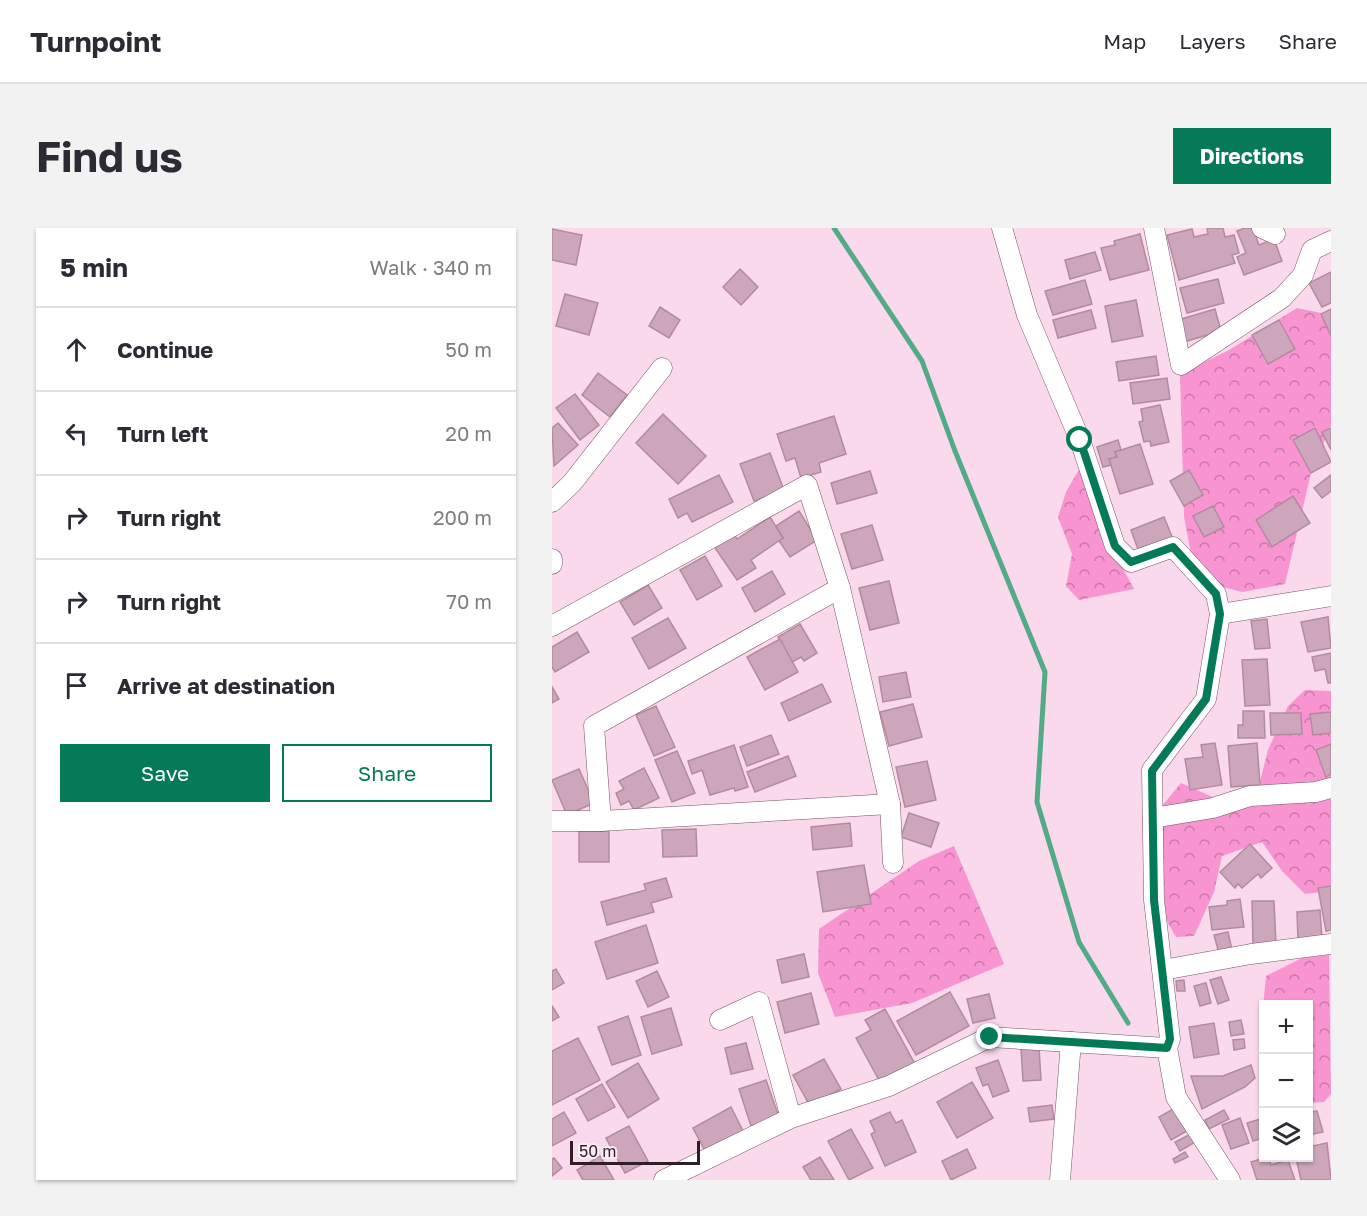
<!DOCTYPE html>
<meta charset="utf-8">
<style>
body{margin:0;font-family:"Golos Text",sans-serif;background:#f2f2f3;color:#2b2b33}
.controls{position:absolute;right:18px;bottom:18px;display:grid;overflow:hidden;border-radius:0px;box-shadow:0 2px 4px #0004}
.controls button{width:54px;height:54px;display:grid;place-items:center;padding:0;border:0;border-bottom:2px solid #e1e1e2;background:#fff;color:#2b2b33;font:30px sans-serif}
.scale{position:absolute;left:18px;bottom:15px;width:130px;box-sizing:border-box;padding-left:6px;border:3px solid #2e1f27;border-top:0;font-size:16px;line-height:21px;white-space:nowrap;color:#2e1f27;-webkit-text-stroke:4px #fdecf5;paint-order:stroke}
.stop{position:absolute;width:18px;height:18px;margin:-14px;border:4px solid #057a56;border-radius:50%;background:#fff}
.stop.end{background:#057a56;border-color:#fff;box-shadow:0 2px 6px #0008}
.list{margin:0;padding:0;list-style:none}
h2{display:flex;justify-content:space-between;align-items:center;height:78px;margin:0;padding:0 24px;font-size:26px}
h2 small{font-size:20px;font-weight:400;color:#7c7c81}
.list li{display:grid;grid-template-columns:39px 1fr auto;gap:18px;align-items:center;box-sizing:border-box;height:84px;padding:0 24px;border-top:2px solid #e1e1e2}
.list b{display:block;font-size:22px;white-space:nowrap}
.list em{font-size:20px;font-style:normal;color:#7c7c81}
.actions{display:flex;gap:12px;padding:18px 24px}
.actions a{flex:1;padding:14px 0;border:2px solid #057a56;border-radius:0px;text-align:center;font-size:21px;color:#057a56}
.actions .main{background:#057a56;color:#fff}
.icon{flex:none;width:33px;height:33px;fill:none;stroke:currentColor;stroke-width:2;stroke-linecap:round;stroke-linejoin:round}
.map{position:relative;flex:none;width:779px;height:952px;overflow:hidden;border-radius:0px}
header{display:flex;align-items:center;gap:36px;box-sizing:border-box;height:84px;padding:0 30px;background:#fff;border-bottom:2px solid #e1e1e2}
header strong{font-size:28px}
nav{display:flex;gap:33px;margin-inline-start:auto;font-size:21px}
.intro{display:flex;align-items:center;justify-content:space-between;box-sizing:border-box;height:144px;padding:0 36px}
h1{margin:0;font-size:42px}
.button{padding:15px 27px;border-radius:0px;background:#057a56;color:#fff;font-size:21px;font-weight:700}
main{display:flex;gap:36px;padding:0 36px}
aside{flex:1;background:#fff;border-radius:0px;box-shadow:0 2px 4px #0004}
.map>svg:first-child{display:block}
.forest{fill:url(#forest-crowns)}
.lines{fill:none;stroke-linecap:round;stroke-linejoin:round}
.stream{stroke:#52aa87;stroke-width:5}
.building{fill:#cda6bc;stroke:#b28ba1;stroke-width:1.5}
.street-casing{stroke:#765367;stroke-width:21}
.street{stroke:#fff;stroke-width:20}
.route{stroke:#057a56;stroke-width:8}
</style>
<header>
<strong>Turnpoint</strong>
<nav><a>Map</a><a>Layers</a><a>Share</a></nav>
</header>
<div class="intro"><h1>Find us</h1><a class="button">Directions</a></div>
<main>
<aside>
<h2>5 min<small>Walk · 340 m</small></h2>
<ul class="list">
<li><svg class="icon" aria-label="ahead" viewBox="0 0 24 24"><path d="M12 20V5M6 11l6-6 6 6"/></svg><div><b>Continue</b></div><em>50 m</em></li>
<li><svg class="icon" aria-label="left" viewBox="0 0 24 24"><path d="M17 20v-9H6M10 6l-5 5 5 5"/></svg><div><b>Turn left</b></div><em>20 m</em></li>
<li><svg class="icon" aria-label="right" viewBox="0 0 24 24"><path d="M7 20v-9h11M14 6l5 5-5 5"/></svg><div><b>Turn right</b></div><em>200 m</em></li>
<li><svg class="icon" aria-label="right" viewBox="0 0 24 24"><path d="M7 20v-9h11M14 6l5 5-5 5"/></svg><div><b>Turn right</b></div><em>70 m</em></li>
<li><svg class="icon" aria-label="arrive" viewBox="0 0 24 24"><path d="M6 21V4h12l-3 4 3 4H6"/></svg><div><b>Arrive at destination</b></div></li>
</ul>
<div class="actions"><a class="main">Save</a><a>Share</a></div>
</aside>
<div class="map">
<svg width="779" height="952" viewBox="0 0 779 952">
<defs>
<pattern id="forest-crowns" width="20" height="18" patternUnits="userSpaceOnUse" patternTransform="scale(1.5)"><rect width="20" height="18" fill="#f894d0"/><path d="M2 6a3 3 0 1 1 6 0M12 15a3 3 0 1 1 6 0" fill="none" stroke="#c978a9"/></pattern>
</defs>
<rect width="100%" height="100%" fill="#fbd9ec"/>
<g class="forest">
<polygon points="745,80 779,87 779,197 759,245 733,356 690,364 644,352 632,289 628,146 677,122"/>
<polygon points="529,238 563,326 582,361 527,372 514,358 520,326 506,289 514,264"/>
<polygon points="753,462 779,463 779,663 753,666 730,643 710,614 670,628 662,664 642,708 624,709 613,690 610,578 629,555 674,575 703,573 716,522 736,478"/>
<polygon points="402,618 452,736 360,775 283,789 266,745 267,701 367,633"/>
<polygon points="777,727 779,866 772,874 757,875 756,776 712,776 711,822 709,799 714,748 750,730"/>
</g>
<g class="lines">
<polyline class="stream" points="282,0 370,133 403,223 493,444 485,574 527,714 576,795"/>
</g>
<g class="building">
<polygon points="655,0 671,0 673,9 682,7 687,25 680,27 683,35 627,52 615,7 640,1 642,9 656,6"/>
<polygon points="693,0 701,0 707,17 722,11 730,33 692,47 685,29 694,25 685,3"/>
<polygon points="0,1 30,7 24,37 0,32"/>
<polygon points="588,6 597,42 558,52 549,20 563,17 562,13"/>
<polygon points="543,24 549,42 518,51 513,32"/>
<polygon points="188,41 206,59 189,77 171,59"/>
<polygon points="779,44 779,75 770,79 757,55"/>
<polygon points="666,51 672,75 635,85 628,60"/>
<polygon points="533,52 540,76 501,87 493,63"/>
<polygon points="13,66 46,75 37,107 4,98"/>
<polygon points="584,72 591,108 560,114 553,78"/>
<polygon points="108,79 128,92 117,110 97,98"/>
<polygon points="663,81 669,103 632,114 626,92"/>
<polygon points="779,81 779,108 769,86"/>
<polygon points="539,82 544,100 506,110 501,92"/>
<polygon points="727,92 743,121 716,136 700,107"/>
<polygon points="604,128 607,147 567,153 564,134"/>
<polygon points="46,145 75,167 58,189 30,167"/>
<polygon points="615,150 618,171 581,176 578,155"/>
<polygon points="23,166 47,197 28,212 4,180"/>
<polygon points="608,177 617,214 599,218 598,213 592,214 587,194 591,193 589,181"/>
<polygon points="111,186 154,228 126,256 84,215"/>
<polygon points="282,188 294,226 267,235 269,244 249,250 243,230 234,233 225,206"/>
<polygon points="6,195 26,217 2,238 0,200"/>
<polygon points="763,200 779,234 759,245 741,212"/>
<polygon points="779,200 779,222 770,204"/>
<polygon points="566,212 569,222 563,224 565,229 557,231 559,237 551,239 545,219"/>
<polygon points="588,216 601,256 568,266 557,231 565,229 563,224"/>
<polygon points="218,225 232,262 202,273 188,236"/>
<polygon points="637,242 651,267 632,278 618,253"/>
<polygon points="318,243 325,265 285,276 279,255"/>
<polygon points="167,247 181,274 140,294 135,285 126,290 117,271"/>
<polygon points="779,247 779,263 770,270 762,260"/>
<polygon points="741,268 758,295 720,319 704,292"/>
<polygon points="661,278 672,299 652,309 641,288"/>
<polygon points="247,283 265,312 238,329 227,313 231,310 224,298"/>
<polygon points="218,289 231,310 199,332 204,340 185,352 161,317 181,304 185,311"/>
<polygon points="612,289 621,311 587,324 579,302"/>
<polygon points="320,297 331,332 300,341 289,306"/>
<polygon points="153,328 170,358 145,372 128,342"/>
<polygon points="220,343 233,366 203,384 190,360"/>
<polygon points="337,353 347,395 318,402 307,360"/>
<polygon points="96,357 110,380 82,397 68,374"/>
<polygon points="776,389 779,420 756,424 749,394"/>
<polygon points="116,390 134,420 97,441 80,410"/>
<polygon points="715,391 718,420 703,421 699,393"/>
<polygon points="248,396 265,425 252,433 249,429 240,434 226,409"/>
<polygon points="25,404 37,424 3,444 0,439 0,419"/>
<polygon points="228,411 246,444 213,462 195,429"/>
<polygon points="779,425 779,455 776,455 773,441 763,443 760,429"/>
<polygon points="715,431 718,477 693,478 690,432"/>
<polygon points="354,444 359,469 331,474 327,449"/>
<polygon points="270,456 279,474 237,493 229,475"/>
<polygon points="0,459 7,471 0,475"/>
<polygon points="361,476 370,509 337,518 328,484"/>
<polygon points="104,478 123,519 102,528 84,487"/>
<polygon points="691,483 712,483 713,510 686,510 686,497 691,497"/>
<polygon points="779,484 779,505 761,507 758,486"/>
<polygon points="718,485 749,485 750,506 719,507"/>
<polygon points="219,507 227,526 195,538 188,519"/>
<polygon points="663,515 670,557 638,562 633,531 651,529 649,517"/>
<polygon points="705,515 708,557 679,559 676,518"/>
<polygon points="779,516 779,546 774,549 764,522"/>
<polygon points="182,517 196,559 183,563 182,560 158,567 150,542 140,546 136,533"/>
<polygon points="125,523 143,565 120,574 103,532"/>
<polygon points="236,528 244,548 203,564 195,544"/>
<polygon points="375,533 384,572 353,579 344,539"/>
<polygon points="92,540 107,570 82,582 77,573 69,577 64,565 72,561 67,553"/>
<polygon points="27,541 42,575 15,587 0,552"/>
<polygon points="357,585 387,595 379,619 349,609"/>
<polygon points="298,595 300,618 261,622 259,599"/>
<polygon points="144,601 145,628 111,629 110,602"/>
<rect x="27" y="603" width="30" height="31"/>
<polygon points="698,616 720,640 709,650 706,646 690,660 686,656 683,660 668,644"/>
<polygon points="312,637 319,676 271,684 265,644"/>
<polygon points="114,650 120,669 99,675 102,684 55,697 49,674 94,662 92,656"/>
<polygon points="779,658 779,702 774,703 766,660"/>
<polygon points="688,671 692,699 660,702 657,679 675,677 675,673"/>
<polygon points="700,673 722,673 724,717 701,718"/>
<polygon points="768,682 770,712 746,713 745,684"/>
<polygon points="94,697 106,735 55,751 43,714"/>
<polygon points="676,704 680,722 667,725 662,707"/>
<polygon points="252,726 257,749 230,755 225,732"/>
<polygon points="4,741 12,755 0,762 0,743"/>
<polygon points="105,743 117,769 96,779 84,753"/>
<polygon points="669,749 677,772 666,776 658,752"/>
<polygon points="632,752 633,763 625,763 624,753"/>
<polygon points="654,755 659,775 648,778 642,758"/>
<polygon points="398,764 417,798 364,827 345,793"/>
<polygon points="259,765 267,796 233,805 225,774"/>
<polygon points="437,766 443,790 421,795 415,771"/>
<polygon points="0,778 7,789 0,793"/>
<polygon points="119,780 130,817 100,826 89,789"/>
<polygon points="333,781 363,836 328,854 304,810 319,802 313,792"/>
<polygon points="76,788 89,827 60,837 46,799"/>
<polygon points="689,792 692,806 679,808 677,794"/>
<polygon points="662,795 667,826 642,830 637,799"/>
<polygon points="26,810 48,852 0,877 0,823"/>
<polygon points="692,811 693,820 682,822 681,812"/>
<polygon points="194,815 201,841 179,846 173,820"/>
<polygon points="487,819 489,852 471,853 469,820"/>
<polygon points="272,831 289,861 258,878 241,847"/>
<polygon points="446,832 457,863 441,869 436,856 431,858 424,840"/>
<polygon points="86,835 107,871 76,890 54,854"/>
<polygon points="699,837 703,850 693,859 650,881 639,848 671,848"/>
<polygon points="214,852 227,889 199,898 187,861"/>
<polygon points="420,854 441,890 405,910 385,874"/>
<polygon points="50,856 63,879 36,893 24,871"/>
<polygon points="500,877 502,891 478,894 476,880"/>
<polygon points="179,879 191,903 153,923 141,900"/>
<polygon points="623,880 635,903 619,912 607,889"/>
<polygon points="672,882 677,891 657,901 653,892"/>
<polygon points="765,883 771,904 756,907 756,885"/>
<polygon points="12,884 24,905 0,918 0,891"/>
<polygon points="338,884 344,895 350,892 364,924 333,938 319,906 323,904 318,893"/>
<polygon points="688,890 697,915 679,921 670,897"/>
<polygon points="712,890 712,910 701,913 695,895"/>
<polygon points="77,898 96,933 73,945 54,910"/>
<polygon points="299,901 321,940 297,952 276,913"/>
<polygon points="641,905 645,913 628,923 623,914"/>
<polygon points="775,915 779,952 749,952 744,930 756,930 756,919"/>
<polygon points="415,921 424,940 399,952 390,933"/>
<polygon points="633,924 636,929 623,935 621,931"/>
<polygon points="48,928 62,952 31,952 25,942"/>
<polygon points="268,929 282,952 259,952 251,939"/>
<polygon points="2,930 10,940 0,948 0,931"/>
<polygon points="712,930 717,930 719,937 736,932 743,952 705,952 699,934"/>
</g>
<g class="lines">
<g class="street-casing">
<g id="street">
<polyline points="450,0 475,87 528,212 563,318 579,334 621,319 664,366 668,386 654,471 600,542 602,672 618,811 615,820"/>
<polyline points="602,0 629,137 730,70 751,47 760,22 779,13"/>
<polyline points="710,0 723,6"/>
<polyline points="0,274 20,255 110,140"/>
<polyline points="0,331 0,336"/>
<polyline points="668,386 779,368"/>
<polyline points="0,398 255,257 288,360 338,576 49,593 0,593"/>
<polyline points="338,576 341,635"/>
<polyline points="601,590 661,580 698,568 764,564 779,560"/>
<polyline points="49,593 42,498 288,360"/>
<polyline points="611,742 699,726 779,716"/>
<polyline points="168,792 207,774 239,890"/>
<polyline points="112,952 239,890 337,858 438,809 615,820 624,869 678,952"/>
<polyline points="508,952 519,814"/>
</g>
</g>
<use href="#street" class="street"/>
</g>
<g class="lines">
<polyline class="route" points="438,809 615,820 618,811 602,672 600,543 654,471 668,386 664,366 621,319 579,334 563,318 528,212"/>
</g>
</svg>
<div class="controls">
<button>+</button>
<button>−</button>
<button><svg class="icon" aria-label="layers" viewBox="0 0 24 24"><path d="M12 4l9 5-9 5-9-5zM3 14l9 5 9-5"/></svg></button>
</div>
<div class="scale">50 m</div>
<div class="stop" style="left:528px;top:212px"></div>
<div class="stop end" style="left:438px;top:809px"></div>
</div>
</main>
